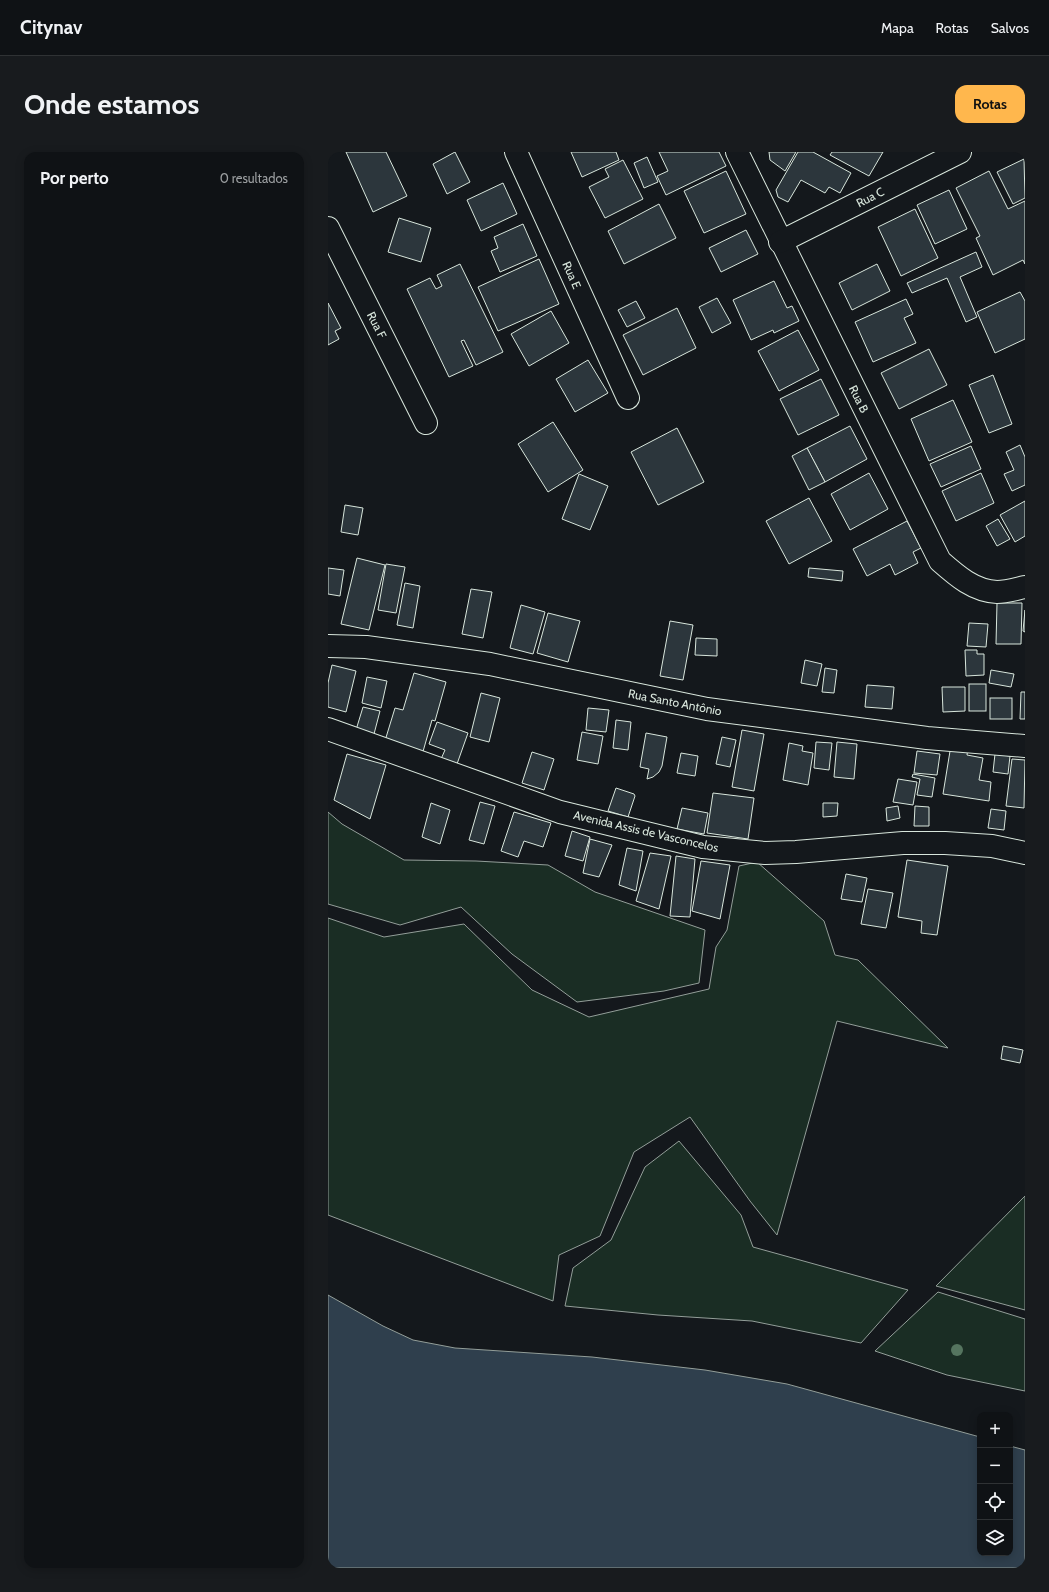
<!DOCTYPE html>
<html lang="pt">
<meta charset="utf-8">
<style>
body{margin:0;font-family:Cabin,sans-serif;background:#181b1e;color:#f1f3f6}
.controls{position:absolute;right:12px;bottom:12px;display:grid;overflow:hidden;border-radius:8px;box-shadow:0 2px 10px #0003}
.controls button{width:36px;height:36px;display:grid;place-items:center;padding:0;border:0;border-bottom:1px solid #2f3234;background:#0f1215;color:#f1f3f6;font:20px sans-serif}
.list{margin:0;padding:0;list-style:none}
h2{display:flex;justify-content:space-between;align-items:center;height:52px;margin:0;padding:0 16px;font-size:17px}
h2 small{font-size:13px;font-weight:400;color:#9b9ea0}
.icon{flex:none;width:22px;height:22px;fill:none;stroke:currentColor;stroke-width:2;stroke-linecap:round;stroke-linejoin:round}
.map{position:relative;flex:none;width:697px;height:1416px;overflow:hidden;border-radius:12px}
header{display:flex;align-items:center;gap:24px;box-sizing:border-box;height:56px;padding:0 20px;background:#0f1215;border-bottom:1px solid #2f3234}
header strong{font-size:19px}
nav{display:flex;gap:22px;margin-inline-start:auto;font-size:14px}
.intro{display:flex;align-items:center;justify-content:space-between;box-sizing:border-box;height:96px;padding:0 24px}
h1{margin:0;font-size:28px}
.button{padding:10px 18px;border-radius:12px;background:#ffb74d;color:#111;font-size:14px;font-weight:700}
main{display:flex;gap:24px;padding:0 24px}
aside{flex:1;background:#0f1215;border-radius:12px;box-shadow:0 2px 10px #0003}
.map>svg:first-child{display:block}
.green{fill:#1a2d24;stroke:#939e99}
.water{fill:#2f3f4d;stroke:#939e99}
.building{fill:#2c363c;stroke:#d8e6dc}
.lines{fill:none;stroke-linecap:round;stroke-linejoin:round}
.minor-casing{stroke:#d8e6dc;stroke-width:24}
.minor{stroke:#14181c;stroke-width:22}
.tree{fill:#55745f}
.labels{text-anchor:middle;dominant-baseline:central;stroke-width:3;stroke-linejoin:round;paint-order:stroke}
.street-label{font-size:12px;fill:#d8e6dc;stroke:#14181c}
</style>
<header>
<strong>Citynav</strong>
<nav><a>Mapa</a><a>Rotas</a><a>Salvos</a></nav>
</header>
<div class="intro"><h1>Onde estamos</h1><a class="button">Rotas</a></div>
<main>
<aside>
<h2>Por perto<small>0 resultados</small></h2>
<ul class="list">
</ul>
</aside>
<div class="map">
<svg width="697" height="1416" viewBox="0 0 697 1416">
<rect width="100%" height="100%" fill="#14181c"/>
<g class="green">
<polygon points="0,660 14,672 76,708 148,709 220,713 267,740 377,778 371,831 336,839 249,850 184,802 133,755 72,773 0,752"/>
<polygon points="429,710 496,769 507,803 530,808 620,896 509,869 449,1083 422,1049 362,965 306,1000 272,1084 231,1103 225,1149 0,1063 0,766 56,785 136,772 204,838 261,865 381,837 388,795 399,778 411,714"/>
<polygon points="351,989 413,1063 425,1095 580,1138 533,1191 424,1169 330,1163 237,1154 245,1116 283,1088 317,1015"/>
<polygon points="697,1044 697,1158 608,1134"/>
<polygon points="610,1140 697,1167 697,1239 619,1223 547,1199"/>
</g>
<polygon class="water" points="0,1143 55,1174 85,1188 127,1196 264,1205 377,1218 459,1232 652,1285 652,1401 682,1401 682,1294 697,1298 697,1416 0,1416"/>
<g class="building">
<polygon points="18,0 58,0 79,44 45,60"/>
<polygon points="127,0 142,30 119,42 105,12"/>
<polygon points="243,0 288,0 291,8 254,25"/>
<polygon points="331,0 391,0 398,14 338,43 329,24 340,19"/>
<polygon points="441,0 468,0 457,19 442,8"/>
<polygon points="470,0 485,0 523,21 512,41 501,35 497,41 473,28 460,50 450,45 448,38"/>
<polygon points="504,0 555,0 541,24 502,3"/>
<polygon points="319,5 330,30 316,36 306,11"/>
<polygon points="696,7 697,46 685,52 669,20"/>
<polygon points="295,8 315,47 277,66 261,35 281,25 277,17"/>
<polygon points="398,19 418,62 376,81 356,39"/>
<polygon points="661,19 680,57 697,49 697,112 695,108 665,123 648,86 652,84 628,36"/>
<polygon points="175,31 189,62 153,79 139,48"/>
<polygon points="621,38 639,77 607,92 589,53"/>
<polygon points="331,52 348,86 296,112 280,79"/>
<polygon points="587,57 610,106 573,124 550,75"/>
<polygon points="71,66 103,76 93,110 60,100"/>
<polygon points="195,72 209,104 172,120 163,99 170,96 166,85"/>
<polygon points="418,78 430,102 393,120 381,96"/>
<polygon points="648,100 654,115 632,125 649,165 638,170 619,126 584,141 579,131"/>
<polygon points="211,107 231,152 170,179 150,135"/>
<polygon points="132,112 175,200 148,213 136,188 133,189 145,214 121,225 79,137 102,126 108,137 114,134 109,123"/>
<polygon points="549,112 562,139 524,158 511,131"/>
<polygon points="446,129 459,156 464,154 471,169 446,181 445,178 423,188 405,148"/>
<polygon points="692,140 697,149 697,187 667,201 649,160"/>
<polygon points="389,146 403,171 384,181 371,155"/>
<polygon points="578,147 585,162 576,166 588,191 545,210 527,170"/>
<polygon points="308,149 317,166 299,175 290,158"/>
<polygon points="0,151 13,176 7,179 11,187 0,193"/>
<polygon points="349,156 368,196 315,223 295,183"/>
<polygon points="223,159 241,191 201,214 183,182"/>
<polygon points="470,178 491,218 451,239 430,199"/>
<polygon points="601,197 619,233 571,257 553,221"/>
<polygon points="260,208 280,241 247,260 228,227"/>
<polygon points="665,223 684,272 661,281 641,233"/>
<polygon points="493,227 511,263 470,283 452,247"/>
<polygon points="625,248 644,290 601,309 583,267"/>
<polygon points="225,270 255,318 220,340 190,292"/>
<polygon points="522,274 539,307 497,330 479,296"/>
<polygon points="349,276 376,330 330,353 303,300"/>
<polygon points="692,293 697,305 697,333 684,339 676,322 686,318 678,300"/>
<polygon points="643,294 653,317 613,335 602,312"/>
<polygon points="479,296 497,330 481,338 464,304"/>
<polygon points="541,321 560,357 522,378 503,342"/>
<polygon points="653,321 666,351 628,369 614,339"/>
<polygon points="251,322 280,334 262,378 234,367"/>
<polygon points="481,346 504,389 461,412 438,369"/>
<polygon points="697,349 697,384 687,390 672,363"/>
<polygon points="17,353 35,356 30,383 13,380"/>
<polygon points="670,367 682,387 669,394 658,374"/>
<polygon points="579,369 593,396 585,400 590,411 567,423 562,412 539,424 525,397"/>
<polygon points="29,406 57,413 41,478 13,472"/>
<polygon points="58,412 77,415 68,461 50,458"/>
<polygon points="0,416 16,418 12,444 0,442"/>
<polygon points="481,416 515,419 514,429 480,425"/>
<polygon points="77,431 92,434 85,476 69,473"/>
<polygon points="143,437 164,440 155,486 134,482"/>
<polygon points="669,451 694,451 693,492 668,492"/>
<polygon points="193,453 217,460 205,502 182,496"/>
<polygon points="697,458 697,480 695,479"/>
<polygon points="220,461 252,469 240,510 209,501"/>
<polygon points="342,469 365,473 355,528 332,524"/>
<polygon points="641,471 660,472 658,495 639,494"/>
<polygon points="368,486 389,487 389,504 367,503"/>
<polygon points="637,498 649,498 649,502 656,502 656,523 638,524"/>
<polygon points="477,508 494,512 489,534 473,531"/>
<polygon points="4,513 28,519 18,560 0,555 0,531"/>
<polygon points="497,516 509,518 506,541 494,540"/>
<polygon points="663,518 686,522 683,535 661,531"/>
<polygon points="86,521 118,530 107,569 104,568 94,603 56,592 67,556 75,558"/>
<polygon points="39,525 59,529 53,556 34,551"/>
<rect x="641" y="532" width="17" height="27"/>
<polygon points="539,533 566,535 564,557 537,555"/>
<polygon points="614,535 637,535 637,559 615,560"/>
<polygon points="693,540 697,540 697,567 692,567"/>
<polygon points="153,541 172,546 161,590 142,585"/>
<rect x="662" y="546" width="22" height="21"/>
<polygon points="35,555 52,559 46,582 28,578"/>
<polygon points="260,556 281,558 278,580 258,578"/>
<polygon points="288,568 303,570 300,598 285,596"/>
<polygon points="109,570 140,581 129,612 113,607 117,598 101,592"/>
<polygon points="414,578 436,582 426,639 404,635"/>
<polygon points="254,580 275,584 270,612 249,608"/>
<polygon points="318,581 339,585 334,614 331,620 325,625 319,627 321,617 312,615"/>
<polygon points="394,585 408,588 402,615 388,612"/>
<polygon points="488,590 504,591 501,618 486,616"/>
<polygon points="509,590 529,592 526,627 506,625"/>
<polygon points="461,591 475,594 474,599 485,601 480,633 455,628"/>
<polygon points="623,593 640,595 639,603 655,606 651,628 663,630 661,649 615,642"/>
<polygon points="589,599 612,602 609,623 586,621"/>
<polygon points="204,600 226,607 216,638 194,631"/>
<polygon points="353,601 370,604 367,624 349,621"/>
<polygon points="19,602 58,613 42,667 6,648"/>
<polygon points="667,602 682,604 680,622 665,620"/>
<polygon points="684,607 697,608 696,656 678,654"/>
<polygon points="585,622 607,626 604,645 589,643 592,627 584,625"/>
<polygon points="570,627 589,630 585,653 565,650"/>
<polygon points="288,636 306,642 307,644 300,665 280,659"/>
<polygon points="385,641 426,646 420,687 379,681"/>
<polygon points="152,650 167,654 156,692 141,688"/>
<polygon points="103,651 122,658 112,692 94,685"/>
<polygon points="495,651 510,651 509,664 495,665"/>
<polygon points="570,654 572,666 559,669 558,656"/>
<polygon points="587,654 601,655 601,674 586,674"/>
<polygon points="354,656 380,661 376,682 349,677"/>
<polygon points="663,657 678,659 676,678 660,676"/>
<polygon points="186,660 223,671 215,695 196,689 190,705 173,699"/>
<polygon points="244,679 262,685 255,709 237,704"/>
<polygon points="262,687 284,693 271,725 255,721"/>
<polygon points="299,696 315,699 308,739 291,733"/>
<polygon points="322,701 343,704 331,757 308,749"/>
<polygon points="348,704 367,707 362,765 342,764"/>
<polygon points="579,708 620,714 609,783 593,781 594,769 570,765"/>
<polygon points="373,709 402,713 392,767 364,759"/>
<polygon points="518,722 539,726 534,750 513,747"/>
<polygon points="540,737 565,741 558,776 533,772"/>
<polygon points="675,894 695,898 692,911 673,907"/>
</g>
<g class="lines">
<g class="minor-casing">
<g id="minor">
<polyline points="188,0 300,246"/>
<path d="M409 0 612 409C629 424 646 439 669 440 678 440 688 437 697 435"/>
<polyline points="0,76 98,271"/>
<polyline points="452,90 632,0"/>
<polyline points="0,494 38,495 162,512 379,557 599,586 697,594"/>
<polyline points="0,577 232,660 375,695 437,701 468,700 575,691 617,691 664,694 697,701"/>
</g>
</g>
<use href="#minor" class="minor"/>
</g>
<circle class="tree" cx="629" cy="1198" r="6"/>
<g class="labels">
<g class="street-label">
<text transform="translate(542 45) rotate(-27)">Rua C</text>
<text transform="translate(244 123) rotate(66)">Rua E</text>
<text transform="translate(49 173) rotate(63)">Rua F</text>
<text transform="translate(531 247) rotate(63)">Rua B</text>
<text transform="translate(347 550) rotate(11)">Rua Santo Antônio</text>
<text transform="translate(318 679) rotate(13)">Avenida Assis de Vasconcelos</text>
</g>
</g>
</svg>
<div class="controls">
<button>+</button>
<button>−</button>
<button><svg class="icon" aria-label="locate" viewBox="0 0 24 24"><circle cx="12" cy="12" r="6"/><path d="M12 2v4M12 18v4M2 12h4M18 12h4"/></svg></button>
<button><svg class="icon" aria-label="layers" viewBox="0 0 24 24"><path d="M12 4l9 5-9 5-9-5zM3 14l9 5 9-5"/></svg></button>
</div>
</div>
</main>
